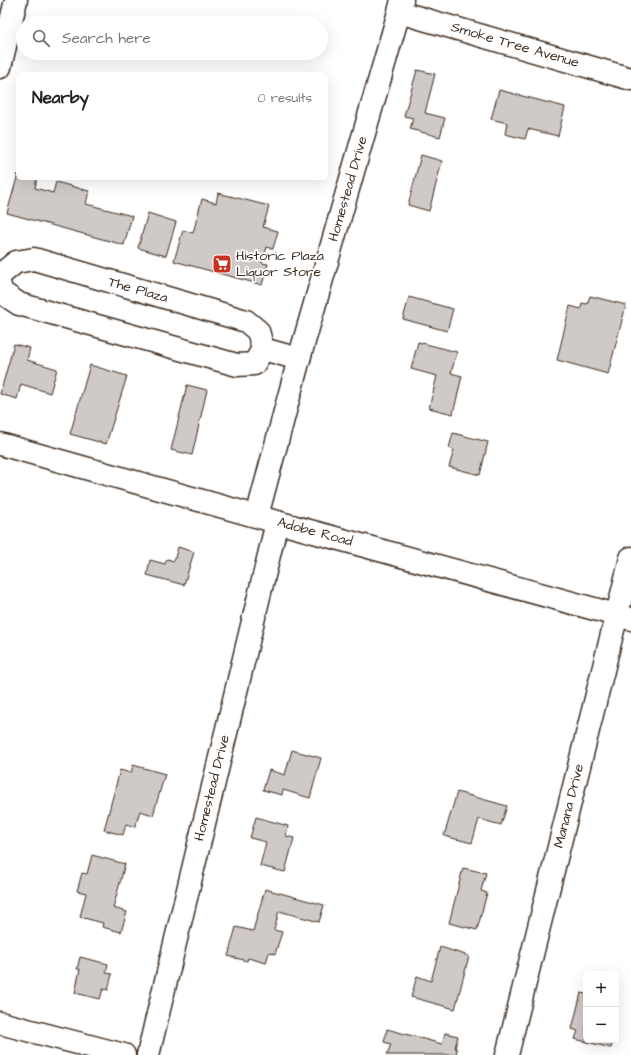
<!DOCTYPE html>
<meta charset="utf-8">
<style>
body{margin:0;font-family:"Architects Daughter",sans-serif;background:#f6f6f6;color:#222}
.controls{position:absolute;right:12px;bottom:12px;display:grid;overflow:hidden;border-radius:6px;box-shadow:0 4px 16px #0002}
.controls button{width:36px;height:36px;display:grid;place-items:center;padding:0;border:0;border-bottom:1px solid #e0e0e0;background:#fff;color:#222;font:20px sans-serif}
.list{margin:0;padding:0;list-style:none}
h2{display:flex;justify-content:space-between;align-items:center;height:52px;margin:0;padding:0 16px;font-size:17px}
h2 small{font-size:13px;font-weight:400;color:#767676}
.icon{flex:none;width:22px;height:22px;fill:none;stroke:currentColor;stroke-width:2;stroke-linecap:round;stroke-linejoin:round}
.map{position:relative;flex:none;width:631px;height:1055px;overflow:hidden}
.search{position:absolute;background:#fff;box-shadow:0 4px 16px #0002;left:16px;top:16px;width:312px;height:44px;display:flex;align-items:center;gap:10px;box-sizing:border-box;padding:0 14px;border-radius:22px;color:#767676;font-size:15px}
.panel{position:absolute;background:#fff;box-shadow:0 4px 16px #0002;left:16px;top:72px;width:312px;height:108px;border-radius:6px}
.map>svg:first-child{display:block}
.building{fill:#cfcac7;stroke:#3b2a1e}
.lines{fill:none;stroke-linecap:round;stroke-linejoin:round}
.minor-casing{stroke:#3b2a1e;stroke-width:25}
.major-casing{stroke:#3b2a1e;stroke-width:25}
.minor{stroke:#fff;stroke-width:22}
.major{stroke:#fff;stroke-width:22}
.labels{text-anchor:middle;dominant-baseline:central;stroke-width:3.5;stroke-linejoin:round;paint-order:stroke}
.street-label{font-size:14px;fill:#3b2a1e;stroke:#fff}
.poi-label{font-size:14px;fill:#3b2a1e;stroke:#fff;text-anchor:start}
</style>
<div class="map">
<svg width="631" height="1055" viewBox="0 0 631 1055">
<rect width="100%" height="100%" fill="#fff"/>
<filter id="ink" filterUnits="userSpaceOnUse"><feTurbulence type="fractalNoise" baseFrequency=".025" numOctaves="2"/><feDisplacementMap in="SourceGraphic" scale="8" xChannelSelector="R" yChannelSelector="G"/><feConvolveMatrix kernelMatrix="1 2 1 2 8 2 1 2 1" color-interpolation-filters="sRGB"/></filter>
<g filter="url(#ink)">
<g class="building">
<polygon points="417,70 435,74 425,113 445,118 440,137 410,129 413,118 404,116"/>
<polygon points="499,90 565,107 558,136 528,129 525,139 505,134 507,123 491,119"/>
<polygon points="421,155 442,161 429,211 408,205"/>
<polygon points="18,174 18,178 37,178 35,188 53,193 56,182 89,191 86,204 132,216 124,245 7,213"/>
<polygon points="218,193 269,206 263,227 278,231 273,249 267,247 262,263 268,264 262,285 174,261 183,230 193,233 202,199 216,203"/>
<polygon points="148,213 176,222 166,256 138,248"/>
<polygon points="590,296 626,305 608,374 557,360 570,306 581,309 582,303 587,304"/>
<polygon points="409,297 453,309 447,331 403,319"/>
<polygon points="418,342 457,352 451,373 462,376 453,414 429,408 437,376 411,369"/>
<polygon points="14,344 30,348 27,360 57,369 50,393 21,384 17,399 0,394"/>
<polygon points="90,365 127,376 106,444 70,434"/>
<polygon points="187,385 207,390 192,455 171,450"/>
<polygon points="453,433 488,442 480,475 449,467 454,450 449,448"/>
<polygon points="178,547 194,552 184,585 147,575 150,560 165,564 167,559 174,561"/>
<polygon points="292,750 321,758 310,798 283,790 282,795 263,790 269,770 285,775"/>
<polygon points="133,765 165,774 153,815 140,811 135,827 126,824 123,835 104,830 120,770 131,773"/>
<polygon points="457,792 507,806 501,825 479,819 472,843 444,836"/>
<polygon points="256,817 288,826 286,836 294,838 285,872 260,866 266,842 250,838"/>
<polygon points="92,855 125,864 113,908 127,912 121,932 102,927 103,923 80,917 86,893 77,891 82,873 87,874"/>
<polygon points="463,868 486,873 481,891 487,893 477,930 449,923"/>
<polygon points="265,889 324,905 319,922 279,911 274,930 282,932 275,954 269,952 266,963 248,958 247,961 228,956 236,927 253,931"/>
<polygon points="440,947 469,956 455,1009 411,997 417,976 431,981"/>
<polygon points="80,957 108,964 106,973 112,974 108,990 103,989 100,999 75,993 80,969 77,969"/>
<polygon points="581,993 586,994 586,1040 613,1040 611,1048 575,1039 578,1031 572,1029"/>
<polygon points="387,1029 442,1044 445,1033 458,1036 455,1048 457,1049 456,1055 387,1055 391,1044 384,1042"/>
</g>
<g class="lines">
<g class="minor-casing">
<g id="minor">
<polyline points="399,12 631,79"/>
<polyline points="0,275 16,262 34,259 246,321 258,331 263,349 254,364 237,365 19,304 1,292 0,286"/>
<polyline points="263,349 299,359"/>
<polyline points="257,516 299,359 399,12 402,0"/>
<polyline points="0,1023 124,1055"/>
<polyline points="148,1055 277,522"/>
<polyline points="507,1055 631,558"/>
</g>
</g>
<g class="major-casing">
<g id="major">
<polyline points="0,67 16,0"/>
<polyline points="0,444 277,522 631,619"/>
</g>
</g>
<use href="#minor" class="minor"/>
<use href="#major" class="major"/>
</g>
</g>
<defs>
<g id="supermarket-square" transform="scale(1)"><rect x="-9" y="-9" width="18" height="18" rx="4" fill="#c8321e" stroke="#fff"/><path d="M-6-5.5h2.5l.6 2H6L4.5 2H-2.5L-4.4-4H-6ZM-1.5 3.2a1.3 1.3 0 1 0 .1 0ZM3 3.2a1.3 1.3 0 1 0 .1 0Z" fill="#fff"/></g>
</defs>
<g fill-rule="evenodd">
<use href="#supermarket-square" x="222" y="264"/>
</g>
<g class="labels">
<g class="street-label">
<text transform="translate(515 45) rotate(16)">Smoke Tree Avenue</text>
<text transform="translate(348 189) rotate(-74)">Homestead Drive</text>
<text transform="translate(138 290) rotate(16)">The Plaza</text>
<text transform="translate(315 532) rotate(15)">Adobe Road</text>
<text transform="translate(212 788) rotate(-76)">Homestead Drive</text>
<text transform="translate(569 806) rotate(-76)">Manana Drive</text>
</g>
<g class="poi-label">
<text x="236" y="256">Historic Plaza<tspan x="236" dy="16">Liquor Store</tspan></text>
</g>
</g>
</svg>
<div class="controls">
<button>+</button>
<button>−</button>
</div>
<div class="search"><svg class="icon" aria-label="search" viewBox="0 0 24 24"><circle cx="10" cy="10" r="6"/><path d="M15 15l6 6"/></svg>Search here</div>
<section class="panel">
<h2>Nearby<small>0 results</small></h2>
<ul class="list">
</ul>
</section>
</div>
